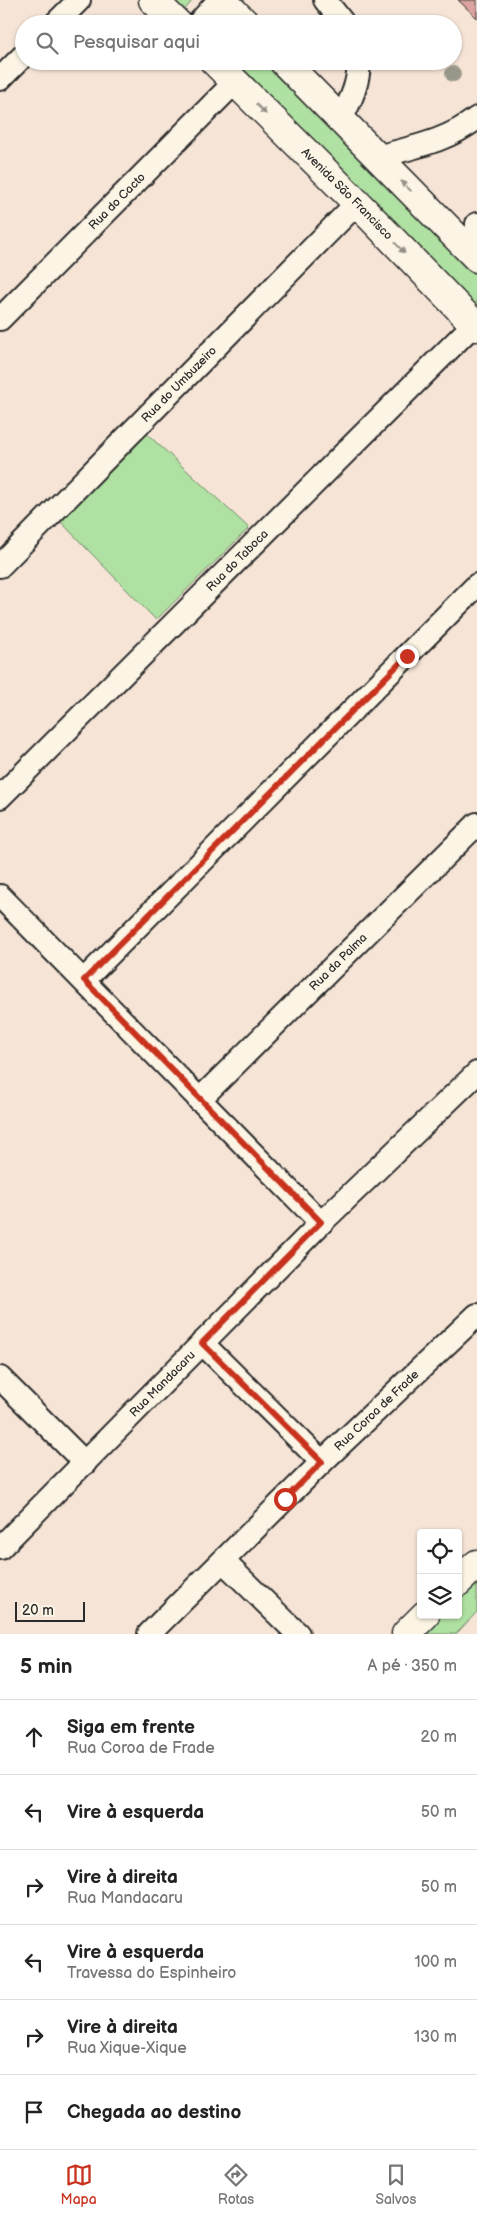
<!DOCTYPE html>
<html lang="pt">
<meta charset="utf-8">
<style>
body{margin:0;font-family:"Balsamiq Sans",sans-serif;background:#f2f2f2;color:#222}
.controls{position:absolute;right:15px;bottom:15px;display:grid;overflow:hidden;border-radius:5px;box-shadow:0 1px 4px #0004}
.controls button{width:45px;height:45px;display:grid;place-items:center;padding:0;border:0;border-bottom:1px solid #e0e0e0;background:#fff;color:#222;font:25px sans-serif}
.scale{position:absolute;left:15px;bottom:12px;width:70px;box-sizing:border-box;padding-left:5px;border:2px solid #2b2b2b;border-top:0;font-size:14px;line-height:18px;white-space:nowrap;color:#2b2b2b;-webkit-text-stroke:4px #fcf5e5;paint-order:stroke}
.stop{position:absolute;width:15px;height:15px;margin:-11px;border:4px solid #c8321e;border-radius:50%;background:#fff}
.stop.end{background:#c8321e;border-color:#fff;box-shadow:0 1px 5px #0008}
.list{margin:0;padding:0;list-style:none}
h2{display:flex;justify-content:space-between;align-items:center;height:65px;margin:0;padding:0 20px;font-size:21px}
h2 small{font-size:16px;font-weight:400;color:#767676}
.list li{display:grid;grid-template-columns:32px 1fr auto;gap:15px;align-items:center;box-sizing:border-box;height:75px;padding:0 20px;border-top:1px solid #e0e0e0}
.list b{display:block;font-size:19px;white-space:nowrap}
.list p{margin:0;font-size:16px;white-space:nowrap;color:#767676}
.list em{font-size:16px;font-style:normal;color:#767676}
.icon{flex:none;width:28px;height:28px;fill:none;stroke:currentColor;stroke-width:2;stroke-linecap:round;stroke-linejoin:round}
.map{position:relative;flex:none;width:477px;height:1634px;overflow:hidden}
.search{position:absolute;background:#fff;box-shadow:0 1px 4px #0004;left:15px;right:15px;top:15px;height:55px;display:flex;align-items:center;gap:12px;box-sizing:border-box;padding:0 18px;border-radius:28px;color:#767676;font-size:19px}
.sheet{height:515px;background:#fff}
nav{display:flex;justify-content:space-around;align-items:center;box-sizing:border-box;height:70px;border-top:1px solid #e0e0e0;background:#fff;font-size:14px;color:#767676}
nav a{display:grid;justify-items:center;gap:2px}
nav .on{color:#c8321e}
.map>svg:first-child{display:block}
.green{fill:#afe1a2;stroke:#6d8666}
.building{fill:#dda3a0;stroke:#2b2b2b}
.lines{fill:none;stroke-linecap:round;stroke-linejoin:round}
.street-casing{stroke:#2b2b2b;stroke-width:26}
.secondary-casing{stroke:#2b2b2b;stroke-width:31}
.street{stroke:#fcf5e5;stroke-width:22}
.secondary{stroke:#fcf5e5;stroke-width:28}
.tree{fill:#989789}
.oneway{fill:#949088}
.route{stroke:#c8321e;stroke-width:6}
.labels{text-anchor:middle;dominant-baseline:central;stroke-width:4;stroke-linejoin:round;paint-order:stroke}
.street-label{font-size:12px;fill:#2b2b2b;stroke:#fcf5e5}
</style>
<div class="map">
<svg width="477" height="1634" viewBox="0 0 477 1634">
<rect width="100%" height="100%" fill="#f6e5d7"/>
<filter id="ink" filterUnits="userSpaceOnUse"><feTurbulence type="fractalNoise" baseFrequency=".02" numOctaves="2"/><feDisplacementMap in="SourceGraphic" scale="10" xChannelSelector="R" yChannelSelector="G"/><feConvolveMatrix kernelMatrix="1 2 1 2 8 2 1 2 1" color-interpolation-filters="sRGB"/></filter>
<g filter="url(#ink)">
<g class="green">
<polygon points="165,0 193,0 180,15"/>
<polygon points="228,61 265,61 477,276 477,314"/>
<polygon points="144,431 249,528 156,620 59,520"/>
<polygon points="477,1569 477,1612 456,1634 410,1634 429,1615 458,1615 458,1587"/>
</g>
<polygon class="building" points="458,0 477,0 477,18"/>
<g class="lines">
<g class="street-casing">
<g id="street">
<polyline points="325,0 344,24"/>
<polyline points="55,24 79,0"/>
<polyline points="198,24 219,0"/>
<polyline points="0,79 24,55"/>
<path d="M341 119C351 100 359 83 359 61"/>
<path d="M377 157C413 147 446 142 477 118"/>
<polyline points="477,224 477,240"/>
<path id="s1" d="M0 319 234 83"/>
<path id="s2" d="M0 566 357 203"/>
<path id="s3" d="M0 797 474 324"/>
<polyline points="0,896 321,1223"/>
<polyline points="84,980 477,585"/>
<path id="s4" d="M199 1100 477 824"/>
<polyline points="202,1343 322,1462"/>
<polyline points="0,1378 85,1463"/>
<path id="s5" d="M0 1548 321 1223 477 1073"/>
<polyline points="223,1561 298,1634"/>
<path id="s6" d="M149 1634 322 1462 477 1315"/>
</g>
</g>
<g class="secondary-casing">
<g id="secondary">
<polyline points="153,0 178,24"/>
<polyline points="222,0 246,24"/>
<path id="s7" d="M214 61 357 203 477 327"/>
<polyline points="283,61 477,258"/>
<polyline points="458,1582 477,1564"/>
<polyline points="406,1634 425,1615"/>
</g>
</g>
<use href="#street" class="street"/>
<use href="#secondary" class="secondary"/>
</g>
<circle class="tree" cx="453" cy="74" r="8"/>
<defs><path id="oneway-solid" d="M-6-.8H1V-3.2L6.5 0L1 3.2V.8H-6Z" transform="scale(1.25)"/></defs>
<g class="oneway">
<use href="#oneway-solid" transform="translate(261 109) rotate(44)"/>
<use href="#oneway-solid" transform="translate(406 186) rotate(-135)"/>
<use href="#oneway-solid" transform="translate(400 248) rotate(46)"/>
</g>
</g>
<g class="lines" filter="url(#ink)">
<polyline class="route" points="285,1499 322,1462 202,1343 321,1222 84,980 407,656"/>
</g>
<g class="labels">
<g class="street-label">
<text stroke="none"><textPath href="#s7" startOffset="188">Avenida São Francisco</textPath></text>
<text stroke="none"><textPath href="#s1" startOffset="166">Rua do Cacto</textPath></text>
<text stroke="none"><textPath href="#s2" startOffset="255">Rua do Umbuzeiro</textPath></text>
<text stroke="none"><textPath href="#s3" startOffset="335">Rua do Taboca</textPath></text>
<text stroke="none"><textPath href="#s4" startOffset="196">Rua da Palma</textPath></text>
<text stroke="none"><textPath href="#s5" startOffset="231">Rua Mandacaru</textPath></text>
<text stroke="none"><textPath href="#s6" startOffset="319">Rua Coroa de Frade</textPath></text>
</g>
</g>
</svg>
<div class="controls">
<button><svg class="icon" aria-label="locate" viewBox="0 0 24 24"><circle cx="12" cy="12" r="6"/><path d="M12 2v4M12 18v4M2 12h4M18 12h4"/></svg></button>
<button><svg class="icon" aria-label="layers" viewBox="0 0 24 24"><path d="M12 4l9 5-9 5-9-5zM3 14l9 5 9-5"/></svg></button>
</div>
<div class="scale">20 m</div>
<div class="stop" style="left:285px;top:1499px"></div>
<div class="stop end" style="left:407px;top:656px"></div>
<div class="search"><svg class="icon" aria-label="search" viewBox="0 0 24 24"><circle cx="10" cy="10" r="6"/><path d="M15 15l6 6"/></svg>Pesquisar aqui</div>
</div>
<section class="sheet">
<h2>5 min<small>A pé · 350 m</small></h2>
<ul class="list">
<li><svg class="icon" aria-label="ahead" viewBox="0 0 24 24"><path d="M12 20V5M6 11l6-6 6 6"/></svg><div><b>Siga em frente</b><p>Rua Coroa de Frade</p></div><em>20 m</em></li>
<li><svg class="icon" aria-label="left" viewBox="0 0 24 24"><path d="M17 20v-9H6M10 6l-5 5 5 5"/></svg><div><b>Vire à esquerda</b></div><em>50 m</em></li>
<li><svg class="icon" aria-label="right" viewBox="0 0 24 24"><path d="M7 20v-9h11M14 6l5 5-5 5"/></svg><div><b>Vire à direita</b><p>Rua Mandacaru</p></div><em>50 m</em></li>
<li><svg class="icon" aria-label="left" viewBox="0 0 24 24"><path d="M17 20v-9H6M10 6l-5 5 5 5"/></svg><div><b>Vire à esquerda</b><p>Travessa do Espinheiro</p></div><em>100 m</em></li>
<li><svg class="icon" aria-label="right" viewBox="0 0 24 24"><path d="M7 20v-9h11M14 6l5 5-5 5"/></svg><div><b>Vire à direita</b><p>Rua Xique-Xique</p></div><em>130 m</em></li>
<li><svg class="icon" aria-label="arrive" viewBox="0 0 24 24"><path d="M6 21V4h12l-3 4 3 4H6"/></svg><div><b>Chegada ao destino</b></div></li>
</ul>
</section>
<nav>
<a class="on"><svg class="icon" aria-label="map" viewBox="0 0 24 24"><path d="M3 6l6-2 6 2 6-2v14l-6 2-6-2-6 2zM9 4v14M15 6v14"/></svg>Mapa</a>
<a><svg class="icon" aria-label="directions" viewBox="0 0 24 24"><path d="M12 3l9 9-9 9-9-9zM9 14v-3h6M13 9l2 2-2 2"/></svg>Rotas</a>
<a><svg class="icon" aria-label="saved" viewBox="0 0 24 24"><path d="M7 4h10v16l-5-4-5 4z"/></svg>Salvos</a>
</nav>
